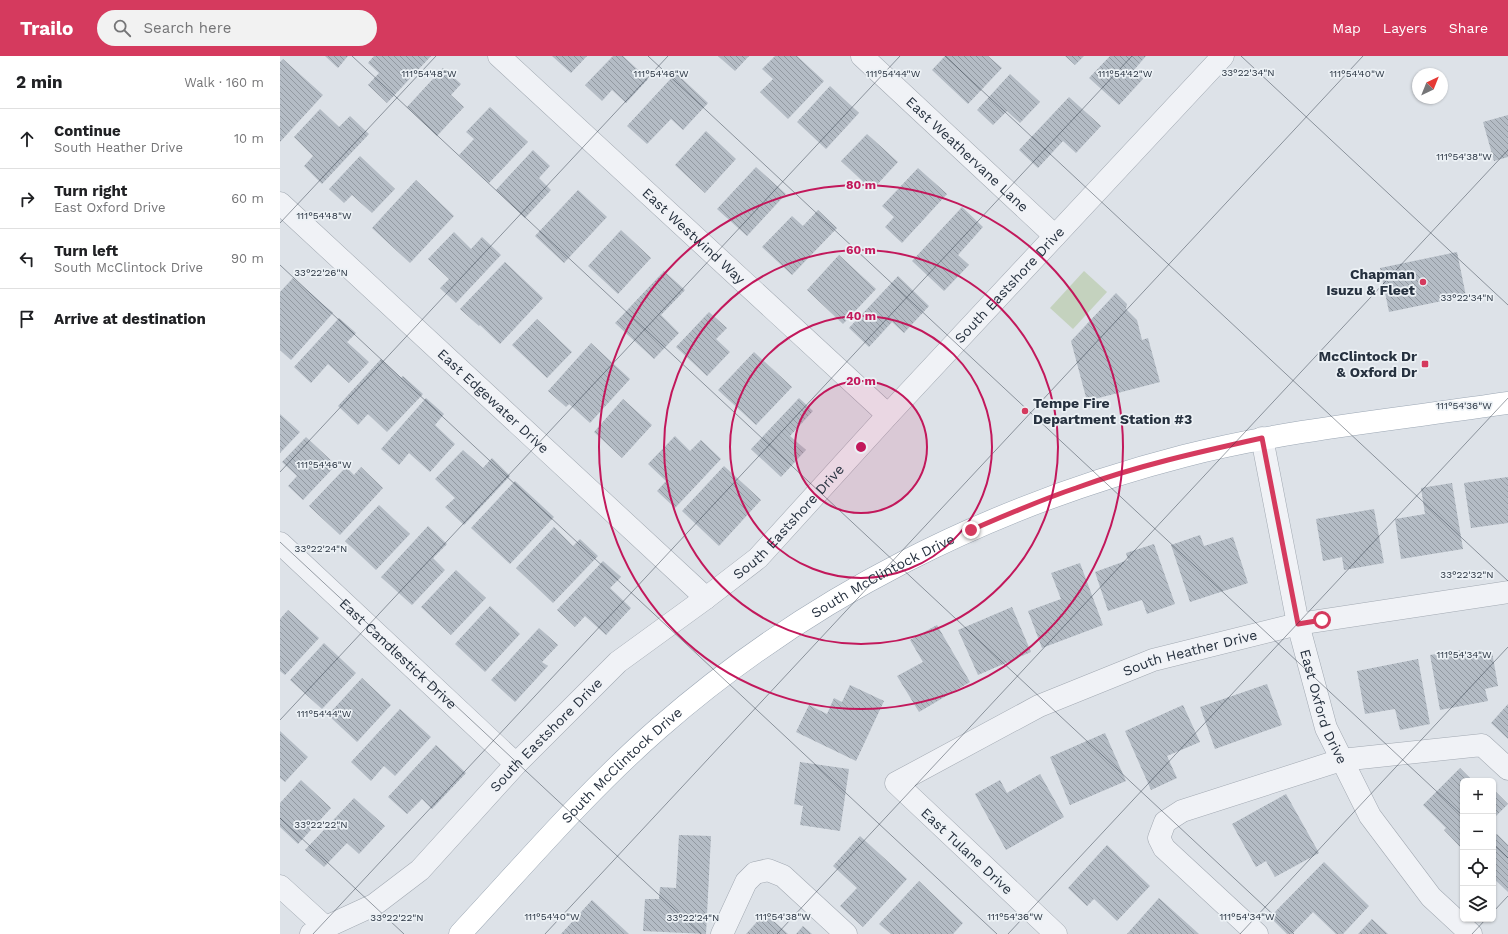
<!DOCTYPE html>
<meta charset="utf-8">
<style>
body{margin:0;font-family:"Work Sans",sans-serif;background:#f2f2f2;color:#202124}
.controls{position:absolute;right:12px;bottom:12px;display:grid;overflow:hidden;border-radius:6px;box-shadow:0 1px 3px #0004}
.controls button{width:36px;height:36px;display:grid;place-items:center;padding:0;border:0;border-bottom:1px solid #e0e0e0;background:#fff;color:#202124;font:20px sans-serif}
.compass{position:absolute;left:1132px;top:12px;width:36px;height:36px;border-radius:50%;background:#fff;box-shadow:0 1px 3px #0004;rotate:43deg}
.stop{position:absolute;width:12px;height:12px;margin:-9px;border:3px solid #d53a5e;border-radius:50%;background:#fff}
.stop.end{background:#d53a5e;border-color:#fff;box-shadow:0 1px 4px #0008}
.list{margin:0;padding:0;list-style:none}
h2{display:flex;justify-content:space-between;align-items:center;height:52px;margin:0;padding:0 16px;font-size:17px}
h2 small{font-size:13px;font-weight:400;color:#757577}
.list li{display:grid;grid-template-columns:26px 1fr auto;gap:12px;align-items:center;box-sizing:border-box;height:60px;padding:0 16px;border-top:1px solid #e0e0e0}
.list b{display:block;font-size:15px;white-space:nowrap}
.list p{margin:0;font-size:13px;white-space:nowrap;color:#757577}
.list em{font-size:13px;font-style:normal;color:#757577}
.icon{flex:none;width:22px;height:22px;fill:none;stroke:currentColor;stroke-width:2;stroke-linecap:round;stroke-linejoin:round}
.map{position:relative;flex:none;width:1228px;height:878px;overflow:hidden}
header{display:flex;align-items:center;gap:24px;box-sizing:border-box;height:56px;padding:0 20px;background:#d53a5e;color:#fff}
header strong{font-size:19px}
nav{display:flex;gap:22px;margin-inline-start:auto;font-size:14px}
.search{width:280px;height:36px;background:#f2f2f2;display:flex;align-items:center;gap:10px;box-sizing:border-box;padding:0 14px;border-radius:22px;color:#757577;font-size:15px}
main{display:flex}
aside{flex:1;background:#fff}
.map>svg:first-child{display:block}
.garden{fill:#c4d2be}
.building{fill:url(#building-back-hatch)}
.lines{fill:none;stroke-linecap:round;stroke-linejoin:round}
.minor-casing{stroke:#a2a9b2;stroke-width:23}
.major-casing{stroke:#9ca7b4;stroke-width:23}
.minor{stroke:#f0f2f6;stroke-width:22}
.major{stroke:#fff;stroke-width:22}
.route{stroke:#d53a5e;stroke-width:5}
.ticks{fill:none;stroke:#26313f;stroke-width:1;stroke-opacity:0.45}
.ring{fill:none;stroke:#c2185b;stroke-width:2}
.poi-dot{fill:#d53a5e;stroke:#ecf1f5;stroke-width:1.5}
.labels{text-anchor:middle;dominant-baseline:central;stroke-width:3.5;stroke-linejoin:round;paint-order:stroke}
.street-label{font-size:14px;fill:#26313f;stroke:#ecf1f5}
.poi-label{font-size:14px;font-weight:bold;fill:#26313f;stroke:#ecf1f5;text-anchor:end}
.ticks-label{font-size:10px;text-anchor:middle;fill:#26313f;stroke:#ecf1f5;stroke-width:3.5;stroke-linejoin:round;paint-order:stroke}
.centre{fill:#c2185b;stroke:#ecf1f5;stroke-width:2}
.ring-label{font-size:12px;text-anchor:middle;font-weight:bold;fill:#c2185b;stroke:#ecf1f5;stroke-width:3.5;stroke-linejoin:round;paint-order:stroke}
</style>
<header>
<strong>Trailo</strong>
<div class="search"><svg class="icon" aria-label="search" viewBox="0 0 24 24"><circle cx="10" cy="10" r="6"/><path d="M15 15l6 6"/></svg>Search here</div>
<nav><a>Map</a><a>Layers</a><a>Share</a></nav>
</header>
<main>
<aside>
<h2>2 min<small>Walk · 160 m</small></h2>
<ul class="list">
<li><svg class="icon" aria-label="ahead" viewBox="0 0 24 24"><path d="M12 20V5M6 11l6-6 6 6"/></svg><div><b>Continue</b><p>South Heather Drive</p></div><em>10 m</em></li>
<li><svg class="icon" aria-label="right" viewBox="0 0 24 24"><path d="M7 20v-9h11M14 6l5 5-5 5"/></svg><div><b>Turn right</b><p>East Oxford Drive</p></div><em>60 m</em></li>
<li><svg class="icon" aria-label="left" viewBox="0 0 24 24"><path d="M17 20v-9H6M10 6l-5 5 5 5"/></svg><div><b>Turn left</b><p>South McClintock Drive</p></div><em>90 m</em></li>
<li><svg class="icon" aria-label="arrive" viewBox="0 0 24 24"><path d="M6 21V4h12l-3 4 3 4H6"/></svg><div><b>Arrive at destination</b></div></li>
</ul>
</aside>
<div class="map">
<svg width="1228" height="878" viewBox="0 0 1228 878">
<defs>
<pattern id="building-back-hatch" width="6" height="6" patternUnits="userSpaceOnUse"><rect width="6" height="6" fill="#b4bcc5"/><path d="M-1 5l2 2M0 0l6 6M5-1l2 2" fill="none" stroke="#9299a1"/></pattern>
</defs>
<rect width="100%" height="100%" fill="#dde2e8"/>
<polygon class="garden" points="804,215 827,236 793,273 770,252"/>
<g class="building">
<polygon points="45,0 68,0 58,12"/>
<polygon points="94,0 151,0 107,47 88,29 99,17 88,7"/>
<polygon points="272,0 307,0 291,17"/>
<polygon points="333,0 343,0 368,23 346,47 332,34 322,45 305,29"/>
<polygon points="438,0 469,0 455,15"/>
<polygon points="495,0 517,0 544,25 508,63 480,36 493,23 482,13"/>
<polygon points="665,0 708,0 722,12 688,48 652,14"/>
<polygon points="785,0 804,0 795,9"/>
<polygon points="830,0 866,0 854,14 863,23 839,49 809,22"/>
<polygon points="3,3 43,39 0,86 0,6"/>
<polygon points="163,12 181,28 171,39 184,51 157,80 127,51"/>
<polygon points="396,17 428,47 403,74 391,63 367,88 347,70"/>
<polygon points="730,18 760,46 740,67 727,55 713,69 697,54"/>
<polygon points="550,30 579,57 546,93 517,66"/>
<polygon points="789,41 821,70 796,97 783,85 758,112 739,94"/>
<polygon points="210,51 248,86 209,127 179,99 194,83 186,76"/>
<polygon points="40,53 59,71 70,60 89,78 42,128 24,110 33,100 14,81"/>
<polygon points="1228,59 1228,101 1214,105 1203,66"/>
<polygon points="426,75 456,103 425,137 395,109"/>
<polygon points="587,78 618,106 592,134 561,105"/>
<polygon points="253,94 270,110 259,122 271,134 245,162 216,134"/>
<polygon points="80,100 115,133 92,157 72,139 64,147 49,133"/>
<polygon points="476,111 506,138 467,180 437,153"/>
<polygon points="638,112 667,138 622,187 605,171 614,161 602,150"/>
<polygon points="136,124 174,160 130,207 92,172"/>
<polygon points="298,134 327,161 284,207 255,180"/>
<polygon points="682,151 703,171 678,199 689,209 664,235 632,205"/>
<polygon points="538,154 557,172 512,219 482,191 512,160 523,170"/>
<polygon points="341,174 371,202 338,238 308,210"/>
<polygon points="174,176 191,193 202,181 221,199 176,247 160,232 169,223 148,203"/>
<polygon points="1177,196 1186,240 1109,256 1100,212"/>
<polygon points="559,199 596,233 563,268 527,234"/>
<polygon points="225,206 263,242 220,288 200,269 199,270 180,253"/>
<polygon points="384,215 405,234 381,259 399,277 374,303 335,267"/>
<polygon points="618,220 649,250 624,277 612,266 589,291 569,272"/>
<polygon points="13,222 53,257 11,304 0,294 0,236"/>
<polygon points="836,237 847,248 846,253 857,264 862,284 868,282 880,326 807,345 791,285"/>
<polygon points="429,256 447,272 436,283 450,296 427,320 396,291"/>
<polygon points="59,262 76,277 67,286 89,306 69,327 48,308 31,327 14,311"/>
<polygon points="257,263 292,296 267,322 232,289"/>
<polygon points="311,287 350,323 310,367 289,348 286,351 268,335"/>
<polygon points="474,296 512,331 476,369 438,334"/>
<polygon points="101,303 121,322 123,320 143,338 107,376 88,358 78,369 58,350"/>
<polygon points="146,342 164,358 155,369 175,388 150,416 129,397 119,409 101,393"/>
<polygon points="519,342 533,355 510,380 526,394 501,421 471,393"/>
<polygon points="343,343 372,369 342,402 314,376"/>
<polygon points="0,358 20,376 0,397"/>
<polygon points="395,380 410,395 421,384 441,403 395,452 377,435 386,425 368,408"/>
<polygon points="26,381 56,409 23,444 8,430 17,420 2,406"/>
<polygon points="183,394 203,412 212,402 230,420 184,469 165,451 175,442 155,423"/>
<polygon points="444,410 481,444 439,490 402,455"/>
<polygon points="66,411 74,419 81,411 103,432 60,479 29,450"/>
<polygon points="1228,421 1228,467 1191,472 1184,427"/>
<polygon points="235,425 274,461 230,508 191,472"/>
<polygon points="1172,427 1183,493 1121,503 1115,463 1145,458 1141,432"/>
<polygon points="99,449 130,478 96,514 65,485"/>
<polygon points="1094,453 1104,507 1064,514 1062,501 1043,505 1036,463"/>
<polygon points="148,470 167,488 153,502 165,514 132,549 101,521"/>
<polygon points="274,471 293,490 300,483 318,500 273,547 236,512"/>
<polygon points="920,479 924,490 953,481 968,527 910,546 891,489"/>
<polygon points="874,488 895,548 867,558 862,544 828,555 815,516 848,504 846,497"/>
<polygon points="323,505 341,521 330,532 351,552 326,579 305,560 295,571 277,554"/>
<polygon points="800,507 823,569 762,592 748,555 781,543 771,517"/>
<polygon points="176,514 206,542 171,579 141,551"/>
<polygon points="210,550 240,578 205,616 175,588"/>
<polygon points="732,551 751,596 698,619 678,574"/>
<polygon points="8,554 39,582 5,619 0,615 0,563"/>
<polygon points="657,569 690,626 639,656 617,620 643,606 630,584"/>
<polygon points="259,572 278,589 262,606 268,610 235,646 211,624"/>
<polygon points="44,587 76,617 42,653 10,624"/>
<polygon points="1180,594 1181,601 1212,596 1218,630 1205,633 1208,645 1160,654 1150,599"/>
<polygon points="1138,603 1150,668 1120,674 1115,653 1085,658 1077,615"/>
<polygon points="82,622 111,649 77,686 48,659"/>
<polygon points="987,628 1002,669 935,693 920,651"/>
<polygon points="570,629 604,645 576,705 516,676 529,649 547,658 554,642 562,646"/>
<polygon points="1228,648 1228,683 1211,667"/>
<polygon points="903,649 920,686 887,700 897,722 871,734 845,675"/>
<polygon points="120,653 151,681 115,720 104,710 91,725 71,706"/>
<polygon points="0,675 28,701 5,726 0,722"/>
<polygon points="825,677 846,725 790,749 770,701"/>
<polygon points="156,689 186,717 152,753 142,743 127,758 108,741"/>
<polygon points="520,706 569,713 560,775 520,769 523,750 514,748"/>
<polygon points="1180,712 1193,725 1183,725 1183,794 1164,774 1166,772 1143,749"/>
<polygon points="760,718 784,761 726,794 695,738 720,724 727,737"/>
<polygon points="21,724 51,752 18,788 0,771 0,747"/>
<polygon points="1213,733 1228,748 1213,763"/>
<polygon points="1006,738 1039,797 995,821 986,805 976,811 952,768"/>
<polygon points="74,742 105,770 79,798 67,787 44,811 25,794"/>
<polygon points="1217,778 1228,789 1228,836 1213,822 1213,782"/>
<polygon points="399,779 431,780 426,878 363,875 365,843 379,843 380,831 396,832"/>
<polygon points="580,780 627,823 583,871 560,850 577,832 553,810"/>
<polygon points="827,789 870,830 837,865 814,843 807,850 788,832"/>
<polygon points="1044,806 1089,850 1063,878 1056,878 1033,856 1012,878 1007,878 990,861"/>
<polygon points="639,825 683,867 673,878 611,878 599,868"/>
<polygon points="879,842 919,878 847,878"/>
<polygon points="312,844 349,878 281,878"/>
<polygon points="485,857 508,878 466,878"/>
<polygon points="1092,863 1108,878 1078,878"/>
<polygon points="523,870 532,878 516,878"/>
</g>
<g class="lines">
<g class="minor-casing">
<g id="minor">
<path id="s1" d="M219 0 608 359"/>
<path id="s2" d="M582 0 775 180"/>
<path id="s3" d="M0 147 426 542"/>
<path id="s4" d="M982 382 1018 568 1046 672 1090 760 1151 841 1191 878"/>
<path id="s5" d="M0 487 236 708"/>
<polyline points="0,830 45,871"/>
<path id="s6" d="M31 878 94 849 140 814 236 708 338 606 426 542 478 502 608 359 943 0"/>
<polyline points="442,878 466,826 475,817 488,814 503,820 566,878"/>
<path id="s7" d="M776 878 616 727 759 650 873 604 1018 568 1228 536"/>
<polyline points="977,878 884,792 879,782 885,766 902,755 1061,704 1202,689 1228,713"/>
</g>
</g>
<g class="major-casing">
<g id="major">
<path id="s8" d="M180 878C245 808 307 735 379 672 530 540 710 450 904 400 1010 373 1120 363 1228 347"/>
</g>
</g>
<use href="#minor" class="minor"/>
<use href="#major" class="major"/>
</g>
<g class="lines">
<path class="route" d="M691 474C726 459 760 444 796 432 856 410 919 396 982 382L1018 568 1042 564"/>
</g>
<path class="ticks" d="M72 0 1014 878M368 0 1183 760M665 0 1228 525M961 0 1228 249M0 167 156 0M0 209 717 878M0 416 388 0M0 486 421 878M0 664 620 0M0 762 124 878M1213 788 1228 802M1213 856 1228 840M33 878 852 0M265 878 1083 0M497 878 1228 94M728 878 1228 342M960 878 1228 591M1192 878 1206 863"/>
<circle cx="581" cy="391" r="66" fill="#c2185b" fill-opacity=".12"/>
<g class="ring">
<circle cx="581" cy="391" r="66"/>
<circle cx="581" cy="391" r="131"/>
<circle cx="581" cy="391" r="197"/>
<circle cx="581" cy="391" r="262"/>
</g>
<g class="poi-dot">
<circle cx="1143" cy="226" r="4"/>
<rect x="1141" y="304" width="8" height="8" rx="2"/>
<circle cx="745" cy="355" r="4"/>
</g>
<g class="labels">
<g class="street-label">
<text stroke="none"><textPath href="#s2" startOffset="144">East Weathervane Lane</textPath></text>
<text stroke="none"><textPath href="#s1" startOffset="265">East Westwind Way</textPath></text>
<text stroke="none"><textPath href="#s6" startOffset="960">South Eastshore Drive</textPath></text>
<text stroke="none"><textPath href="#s3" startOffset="291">East Edgewater Drive</textPath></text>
<text stroke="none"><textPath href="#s6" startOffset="636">South Eastshore Drive</textPath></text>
<text stroke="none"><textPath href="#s8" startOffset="558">South McClintock Drive</textPath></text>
<text stroke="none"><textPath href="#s5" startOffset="162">East Candlestick Drive</textPath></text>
<text stroke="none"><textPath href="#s7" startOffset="543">South Heather Drive</textPath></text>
<text stroke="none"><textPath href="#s4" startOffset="276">East Oxford Drive</textPath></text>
<text stroke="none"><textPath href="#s6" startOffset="312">South Eastshore Drive</textPath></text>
<text stroke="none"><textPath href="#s8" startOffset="234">South McClintock Drive</textPath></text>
<text transform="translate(687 795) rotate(43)">East Tulane Drive</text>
</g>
<g class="poi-label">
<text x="1135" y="218">Chapman<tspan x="1135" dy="16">Isuzu &amp; Fleet</tspan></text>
<text x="1137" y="300">McClintock Dr<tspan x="1137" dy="16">&amp; Oxford Dr</tspan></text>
<text x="753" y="347" text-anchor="start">Tempe Fire<tspan x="753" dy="16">Department Station #3</tspan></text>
</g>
</g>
<g class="ticks-label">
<text x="968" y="20">33°22'34"N</text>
<text x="149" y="21">111°54'48"W</text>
<text x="381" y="21">111°54'46"W</text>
<text x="613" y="21">111°54'44"W</text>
<text x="845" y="21">111°54'42"W</text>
<text x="1077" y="21">111°54'40"W</text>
<text x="1184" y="104">111°54'38"W</text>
<text x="44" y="163">111°54'48"W</text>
<text x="41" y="220">33°22'26"N</text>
<text x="1187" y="245">33°22'34"N</text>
<text x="1184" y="353">111°54'36"W</text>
<text x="44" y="412">111°54'46"W</text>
<text x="41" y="496">33°22'24"N</text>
<text x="1187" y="522">33°22'32"N</text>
<text x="1184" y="602">111°54'34"W</text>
<text x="44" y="661">111°54'44"W</text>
<text x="41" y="772">33°22'22"N</text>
<text x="272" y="864">111°54'40"W</text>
<text x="503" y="864">111°54'38"W</text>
<text x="735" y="864">111°54'36"W</text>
<text x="967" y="864">111°54'34"W</text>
<text x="117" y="865">33°22'22"N</text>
<text x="413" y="865">33°22'24"N</text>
</g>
<circle cx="581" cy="391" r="6" class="centre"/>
<g class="ring-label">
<text x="581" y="133">80 m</text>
<text x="581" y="198">60 m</text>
<text x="581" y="264">40 m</text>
<text x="581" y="329">20 m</text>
</g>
</svg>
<div class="controls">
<button>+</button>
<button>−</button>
<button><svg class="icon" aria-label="locate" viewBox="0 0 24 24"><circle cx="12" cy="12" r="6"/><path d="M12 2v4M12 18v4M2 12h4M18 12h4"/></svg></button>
<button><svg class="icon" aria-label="layers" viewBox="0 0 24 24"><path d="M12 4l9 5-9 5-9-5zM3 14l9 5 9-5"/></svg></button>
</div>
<svg class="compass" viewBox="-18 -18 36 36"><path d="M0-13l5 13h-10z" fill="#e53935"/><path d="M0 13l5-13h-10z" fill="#757577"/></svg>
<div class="stop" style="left:1042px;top:564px"></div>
<div class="stop end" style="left:691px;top:474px"></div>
</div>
</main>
